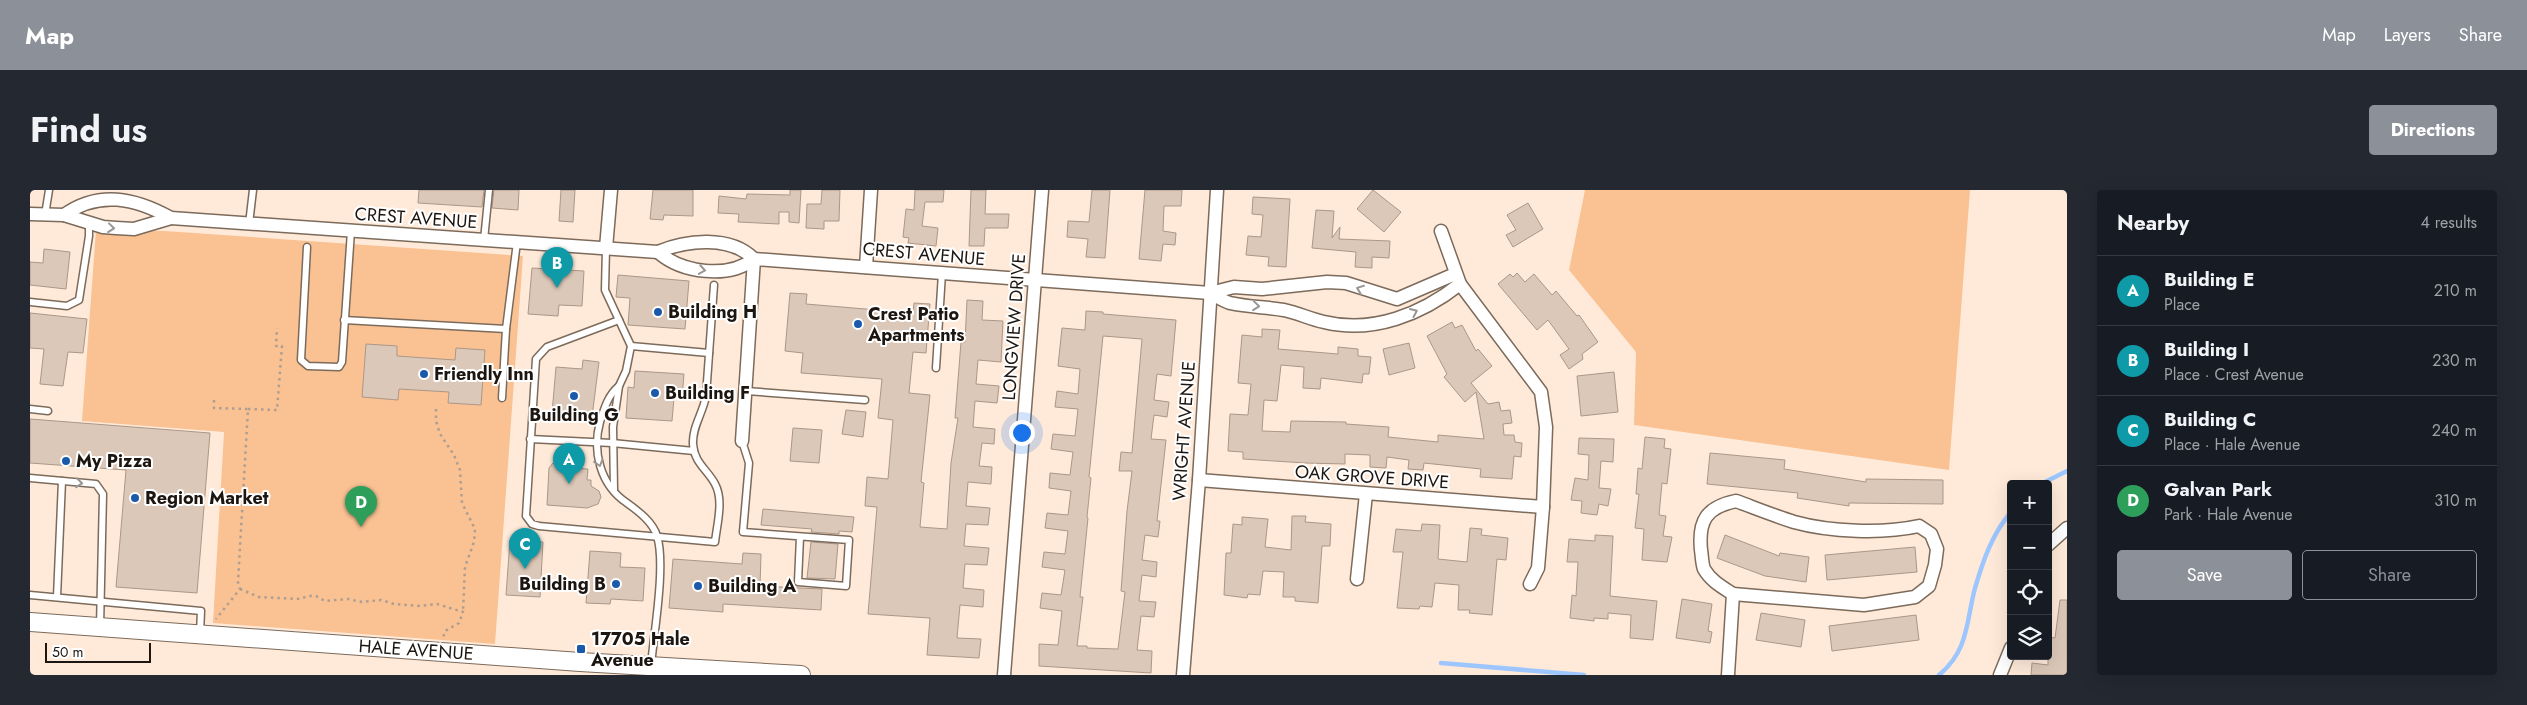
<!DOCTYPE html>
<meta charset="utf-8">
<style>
body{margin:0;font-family:Jost,sans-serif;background:#242831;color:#f1f3f6}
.controls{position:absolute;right:15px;bottom:15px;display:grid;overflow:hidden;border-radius:5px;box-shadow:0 5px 20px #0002}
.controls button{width:45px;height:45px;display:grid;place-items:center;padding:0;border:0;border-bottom:1px solid #363941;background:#171b24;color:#f1f3f6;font:25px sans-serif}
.scale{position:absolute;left:15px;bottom:12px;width:106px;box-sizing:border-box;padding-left:5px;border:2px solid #1c1510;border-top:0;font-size:14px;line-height:18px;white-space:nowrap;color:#1c1510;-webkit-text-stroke:4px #fff;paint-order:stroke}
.you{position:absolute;left:991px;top:242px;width:18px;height:18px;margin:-12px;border:4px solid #fff;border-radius:50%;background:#1a73e8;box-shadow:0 0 0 8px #1a73e833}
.badge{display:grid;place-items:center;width:32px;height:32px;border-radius:50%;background:#8c9099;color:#fff;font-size:16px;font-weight:700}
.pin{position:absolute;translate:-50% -41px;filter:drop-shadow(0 1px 2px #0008)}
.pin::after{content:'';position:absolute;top:26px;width:18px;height:15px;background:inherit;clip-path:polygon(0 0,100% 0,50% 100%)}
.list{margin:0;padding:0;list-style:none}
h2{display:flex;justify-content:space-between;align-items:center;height:65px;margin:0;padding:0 20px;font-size:21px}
h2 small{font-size:16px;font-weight:400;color:#9ea1a6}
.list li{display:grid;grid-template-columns:32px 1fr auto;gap:15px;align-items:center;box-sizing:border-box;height:70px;padding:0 20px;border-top:1px solid #363941}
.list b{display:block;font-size:19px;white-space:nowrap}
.list p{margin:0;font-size:16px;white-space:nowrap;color:#9ea1a6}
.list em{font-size:16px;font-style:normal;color:#9ea1a6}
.actions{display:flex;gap:10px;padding:15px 20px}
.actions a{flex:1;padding:11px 0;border:1px solid #8c9099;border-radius:5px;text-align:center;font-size:18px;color:#8c9099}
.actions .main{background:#8c9099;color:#fff}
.icon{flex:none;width:28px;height:28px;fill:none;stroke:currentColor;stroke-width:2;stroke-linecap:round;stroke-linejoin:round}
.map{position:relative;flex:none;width:2037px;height:485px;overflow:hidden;border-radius:5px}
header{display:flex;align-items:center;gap:30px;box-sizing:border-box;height:70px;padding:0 25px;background:#8c9099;color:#fff}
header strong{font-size:24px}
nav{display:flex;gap:28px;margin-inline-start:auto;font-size:18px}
.intro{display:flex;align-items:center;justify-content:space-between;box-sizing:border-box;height:120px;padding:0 30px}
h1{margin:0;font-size:35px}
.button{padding:12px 22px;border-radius:5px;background:#8c9099;color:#fff;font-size:18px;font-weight:700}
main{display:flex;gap:30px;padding:0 30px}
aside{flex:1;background:#171b24;border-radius:5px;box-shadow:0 5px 20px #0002}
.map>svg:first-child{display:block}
.green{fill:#fac293}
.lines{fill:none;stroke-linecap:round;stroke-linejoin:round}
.stream{stroke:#9dc6fe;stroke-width:4.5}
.building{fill:#dcc8b8;stroke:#ab9788;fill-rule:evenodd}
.lane-casing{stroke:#7c6a5b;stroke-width:9}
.street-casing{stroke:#7c6a5b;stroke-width:15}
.secondary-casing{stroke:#7c6a5b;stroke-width:20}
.path{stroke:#ae9e91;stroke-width:2.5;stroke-dasharray:2.5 4;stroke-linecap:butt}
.lane{stroke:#fff;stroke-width:6}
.street{stroke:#fff;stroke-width:12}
.secondary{stroke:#fff;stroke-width:18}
.oneway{stroke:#999693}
.poi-dot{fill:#1b59aa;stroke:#fff;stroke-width:2}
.labels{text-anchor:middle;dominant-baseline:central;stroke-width:4;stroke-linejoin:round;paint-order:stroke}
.street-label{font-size:18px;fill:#1c1510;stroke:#fff}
.poi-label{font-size:18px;font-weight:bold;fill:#1c1510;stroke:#fff;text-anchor:start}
</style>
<header>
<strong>Map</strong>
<nav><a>Map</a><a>Layers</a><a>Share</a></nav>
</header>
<div class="intro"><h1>Find us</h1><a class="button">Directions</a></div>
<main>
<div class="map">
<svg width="2037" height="485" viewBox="0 0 2037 485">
<rect width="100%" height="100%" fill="#ffead9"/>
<g class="green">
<polygon points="1555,0 1940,0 1919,280 1604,235 1606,162 1539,80"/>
<polygon points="66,40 135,41 493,66 465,454 183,433 194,242 52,231"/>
</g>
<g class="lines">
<g class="stream">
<polyline points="2011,294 2037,281"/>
<polyline points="1411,473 1554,485"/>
<path d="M1909 485C1939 460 1936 432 1945 398 1953 371 1962 344 1981 322"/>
</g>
</g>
<g class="building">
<polygon points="389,0 454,0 452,17 388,13"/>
<polygon points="464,0 489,0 488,20 462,18"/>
<polygon points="531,0 545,0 543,32 529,31"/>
<polygon points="623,0 663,0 663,26 634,25 633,30 620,29"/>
<polygon points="760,0 771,0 769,33 759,32 759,22 749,22 749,34 708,32 709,24 688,23 689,6 716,9 717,4 760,5"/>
<polygon points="792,0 810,0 809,31 794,31 794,39 776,38 777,14 791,14"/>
<polygon points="885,0 914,0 913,12 895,12 892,36 908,38 906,56 878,53 879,48 873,47 876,19 884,20"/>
<polygon points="941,0 956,0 955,24 979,24 978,38 955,38 954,56 939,56"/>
<polygon points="1062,0 1080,0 1075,68 1056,67 1058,49 1037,47 1038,31 1059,32"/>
<polygon points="1115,0 1152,0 1151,16 1134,16 1133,41 1146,43 1145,55 1133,54 1131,71 1109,69"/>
<polygon points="1343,0 1371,22 1354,42 1327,19"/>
<polygon points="1223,7 1260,9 1256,77 1238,76 1239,67 1216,65 1218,46 1231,47 1233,25 1222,24"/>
<polygon points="1498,13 1513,39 1483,57 1476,45 1486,40 1477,25"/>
<polygon points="1286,20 1304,21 1302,48 1310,37 1309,49 1360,51 1359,68 1342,67 1342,78 1325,77 1326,62 1282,58"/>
<polygon points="14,59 40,62 36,99 0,95 0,72 13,73"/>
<polygon points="502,78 554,81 552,116 529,115 528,126 498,124"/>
<polygon points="1487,83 1495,92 1504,84 1522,105 1526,101 1547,126 1549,125 1568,152 1552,164 1553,169 1539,179 1530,165 1539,159 1518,130 1507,140 1468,94 1480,84 1483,87"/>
<polygon points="588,85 659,91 655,139 598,135 600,108 586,107"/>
<polygon points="760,103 777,104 776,114 883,123 884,113 900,114 896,163 883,162 879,203 900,205 891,292 894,293 890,337 917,339 921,273 928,228 925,228 931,152 935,152 937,110 953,111 952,130 973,131 971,172 948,170 946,194 969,196 967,213 945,211 943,237 965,239 964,254 952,253 949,276 962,277 961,294 938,292 936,316 960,318 958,335 936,334 934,356 959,358 957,375 935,374 933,398 954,400 953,417 930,415 927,448 951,449 949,468 897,465 900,428 838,424 847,317 835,316 837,287 858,289 863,230 848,228 852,189 771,183 773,163 755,161"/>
<path d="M1056 121 1073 122V124L1146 130 1141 186 1127 184 1124 210 1139 212 1137 227 1124 225 1121 249 1136 250 1127 331H1130L1128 347 1115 345 1112 370 1127 372 1126 387 1112 385 1109 411 1126 412 1124 427 1111 426 1107 460 1122 461 1121 483 1009 476V454L1028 455 1032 421 1010 418 1012 403 1031 405 1035 380 1012 377 1014 362 1035 364 1038 341 1015 338 1017 323 1038 325 1041 301 1019 298 1020 283 1040 285 1043 262 1021 259 1023 244 1045 246 1048 219 1025 217 1027 201 1048 204 1050 179 1028 176 1032 138 1055 140ZM1073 146 1112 149 1102 263 1091 262 1089 281H1102L1097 321 1091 401 1095 402 1088 459 1057 458V456H1047L1053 407H1050L1058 328 1057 327 1061 288 1059 287Z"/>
<polygon points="0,123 57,129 53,163 38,162 33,196 10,194 14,159 0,158"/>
<polygon points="1422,132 1425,138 1432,135 1446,161 1448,159 1462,176 1441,193 1458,214 1469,212 1471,221 1480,220 1482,233 1473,234 1474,245 1484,245 1485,252 1492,253 1491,267 1484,266 1482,289 1450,287 1451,279 1394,273 1393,280 1378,279 1379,270 1357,267 1356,278 1340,277 1340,265 1315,264 1315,274 1275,273 1213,269 1213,262 1198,261 1200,224 1218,225 1221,194 1208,193 1212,145 1232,147 1232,139 1250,140 1248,159 1308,164 1308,157 1328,159 1328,166 1341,167 1339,184 1333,184 1332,193 1291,188 1290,199 1273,198 1274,177 1251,175 1247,211 1234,210 1232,241 1260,242 1261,231 1316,232 1316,234 1359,237 1358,247 1408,252 1408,245 1454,249 1446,202 1435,212 1414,187 1417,184 1397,146"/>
<polygon points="1379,153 1385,178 1359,185 1353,159"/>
<polygon points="336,154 367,156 367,166 425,170 426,158 455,160 451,215 418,213 419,202 369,199 368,210 332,207"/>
<polygon points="553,170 569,172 562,227 522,223 526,177 552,179"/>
<polygon points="605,181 654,184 652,208 644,208 642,231 596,228 598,197 604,198"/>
<polygon points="1584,182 1588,222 1551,226 1547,186"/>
<polygon points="816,220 836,222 833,247 812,244"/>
<polygon points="0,229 180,243 167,403 86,397 96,280 0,273"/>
<polygon points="763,238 792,240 789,273 760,271"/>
<polygon points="1615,247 1635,249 1634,258 1641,259 1637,294 1632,293 1629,325 1636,326 1633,346 1642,347 1637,372 1612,370 1614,339 1605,338 1609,304 1606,304 1608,278 1612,279"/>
<polygon points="1549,248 1584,249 1583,272 1571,271 1569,298 1581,299 1578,316 1569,314 1567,325 1551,323 1552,311 1541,310 1545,288 1558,290 1559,265 1548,264"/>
<polygon points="1680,263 1755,270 1754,279 1836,292 1836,289 1913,290 1913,314 1819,313 1819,316 1767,308 1768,303 1677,294"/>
<polygon points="530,271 539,278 558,279 557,290 561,290 561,296 569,301 571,307 568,314 557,318 517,315 519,278 523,273"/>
<polygon points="733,319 824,327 822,342 809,341 809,344 781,342 782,339 731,335"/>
<polygon points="1262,326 1276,326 1275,332 1301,334 1300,356 1292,356 1288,413 1265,411 1265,407 1253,407 1254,382 1233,381 1230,405 1218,404 1217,408 1194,405 1196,363 1201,363 1203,334 1212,335 1212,327 1238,329 1235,357 1261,360"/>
<polygon points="1392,334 1410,335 1408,369 1437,372 1440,338 1452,339 1451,345 1478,348 1476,370 1467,369 1462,425 1439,423 1440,420 1428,420 1429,395 1405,393 1402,417 1390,416 1389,419 1367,418 1373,362 1363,362 1366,339 1391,341"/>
<polygon points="1565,345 1583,346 1580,406 1627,411 1623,450 1600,448 1601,425 1578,423 1578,429 1564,428 1564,431 1540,428 1542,405 1546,406 1548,372 1537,372 1539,349 1565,351"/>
<polygon points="1695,345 1749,366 1750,363 1779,367 1776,392 1735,386 1687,368"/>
<polygon points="480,350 513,352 510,407 476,405"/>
<polygon points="781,352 808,354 805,389 777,388"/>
<polygon points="1885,357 1887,382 1797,390 1795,365"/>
<polygon points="560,361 591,363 590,377 615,378 613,411 581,409 580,414 556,413"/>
<polygon points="713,363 731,364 730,396 792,399 791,420 693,414 693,422 639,418 643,369 712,374"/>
<polygon points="1652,409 1682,414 1678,441 1682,442 1680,453 1646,448"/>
<polygon points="2030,410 2037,410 2037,485 2001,485 2002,473 2018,475 2018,447 2025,448"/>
<polygon points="1731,423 1775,430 1771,457 1726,450"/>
<polygon points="1886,425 1889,450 1802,461 1799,436"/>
</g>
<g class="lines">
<g class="lane-casing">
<g id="lane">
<polyline points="15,25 19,0"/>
<polyline points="219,34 223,0"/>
<polyline points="454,50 459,0"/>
<polyline points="277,57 271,170 278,176 309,177 312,172 321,41"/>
<polyline points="576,58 575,100 601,156 596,181 589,196 583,237 584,300"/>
<polyline points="0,112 37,116 49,110 59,46 59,33"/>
<polyline points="314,130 476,139 487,52"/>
<path d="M589 130 517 157 506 169 496 326 502 334 509 336 685 352C687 334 694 310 685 294 678 280 664 273 663 254 662 237 673 223 676 206L684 95"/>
<polyline points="601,156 679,163"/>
<polyline points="906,178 912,83"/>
<path d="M589 196C578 205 574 219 570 232 562 261 570 295 597 313 608 321 623 332 627 346 636 374 624 443 621 475"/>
<polyline points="716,201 835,210"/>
<polyline points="472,208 476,139"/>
<polyline points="0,219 18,221"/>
<polyline points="500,249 582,253 664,261"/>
<polyline points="712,251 719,273 713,342 819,350 816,396 768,392 770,347"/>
<polyline points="0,288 66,294 73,304 70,437"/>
<polyline points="0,405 171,421 170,443"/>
<polyline points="27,407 32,291"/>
</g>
</g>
<g class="street-casing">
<g id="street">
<polyline points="0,24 34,25 73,37 86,38 104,39 141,28"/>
<path d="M34 25C69 0 105 8 141 28L628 62C656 50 700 45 724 69L1180 103 1204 97 1232 99 1297 92 1316 93 1367 109 1425 84"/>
<polyline points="1411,41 1430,94 1511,202 1516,237 1513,317 1508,378 1500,394"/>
<polyline points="576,58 581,0"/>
<path d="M628 62C652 83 698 89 724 69"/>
<polyline points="836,77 841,0"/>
<path d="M1180 103C1186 106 1193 111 1200 113 1218 117 1236 117 1254 120 1268 123 1280 129 1294 132 1343 144 1392 124 1430 94"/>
<polyline points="712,251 724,69"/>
<polyline points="1169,290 1513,317"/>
<path d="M1706 311C1725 318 1745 326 1764 332 1800 342 1853 344 1889 336L1901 344 1907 359 1905 375 1899 396 1885 407 1834 415 1703 404C1692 397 1681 391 1674 379 1672 374 1672 366 1671 360 1668 330 1677 317 1706 311Z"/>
<polyline points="2018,355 2037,338"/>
<polyline points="1327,389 1336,304"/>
<polyline points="974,485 1012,0"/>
<polyline points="1153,485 1169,290 1187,0"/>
<polyline points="1698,485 1703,404"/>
<polyline points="1970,485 1981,458"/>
</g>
</g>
<g class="secondary-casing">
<polyline id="secondary" points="0,432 550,472 771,485"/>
</g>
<g class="path">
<polyline points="184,210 184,218 218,219 208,392 210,399 186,429"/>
<polyline points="218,219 247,220 252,156 246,156 247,138"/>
<polyline points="406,219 406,231 410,244 424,265 430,280 432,313 445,339 444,352 435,377 433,422"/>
<polyline points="210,399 229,407 270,409 278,406 286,406 295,411 318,409 332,412 351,410 364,414 390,416 407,414 433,422 429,433 415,441 413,448"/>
</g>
<use href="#lane" class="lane"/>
<use href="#street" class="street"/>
<use href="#secondary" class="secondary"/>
</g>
<defs><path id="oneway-chevron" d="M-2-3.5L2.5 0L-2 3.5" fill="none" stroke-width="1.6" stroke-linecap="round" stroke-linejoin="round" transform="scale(1.25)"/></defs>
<g class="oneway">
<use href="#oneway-chevron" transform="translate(81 38) rotate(6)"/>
<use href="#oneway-chevron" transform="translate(672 80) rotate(9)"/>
<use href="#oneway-chevron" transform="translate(1330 99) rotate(-159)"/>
<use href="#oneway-chevron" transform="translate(1226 116) rotate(6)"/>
<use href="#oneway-chevron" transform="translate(1384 122) rotate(-24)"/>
<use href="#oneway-chevron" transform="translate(569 273) rotate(73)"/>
<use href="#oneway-chevron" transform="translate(49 293) rotate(6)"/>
</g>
<g class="poi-dot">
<circle cx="628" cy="122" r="5"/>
<circle cx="828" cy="134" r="5"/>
<circle cx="394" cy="184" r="5"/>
<circle cx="625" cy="203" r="5"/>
<circle cx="544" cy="206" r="5"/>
<circle cx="36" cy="271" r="5"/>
<circle cx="105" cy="308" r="5"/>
<circle cx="586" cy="394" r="5"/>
<circle cx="668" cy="396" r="5"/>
<rect x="546" y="454" width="10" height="10" rx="2.5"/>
</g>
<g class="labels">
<g class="street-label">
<text transform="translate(386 28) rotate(4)">CREST AVENUE</text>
<text transform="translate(894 64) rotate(5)">CREST AVENUE</text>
<text transform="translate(984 137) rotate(-86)">LONGVIEW DRIVE</text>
<text transform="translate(1154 241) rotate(-86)">WRIGHT AVENUE</text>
<text transform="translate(1342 287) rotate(4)">OAK GROVE DRIVE</text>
<text transform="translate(386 460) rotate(4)">HALE AVENUE</text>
</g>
<g class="poi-label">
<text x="638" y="122">Building H</text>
<text x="838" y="124">Crest Patio<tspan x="838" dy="21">Apartments</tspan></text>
<text x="404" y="184">Friendly Inn</text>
<text x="635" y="203">Building F</text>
<text x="544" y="225" text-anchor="middle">Building G</text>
<text x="46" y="271">My Pizza</text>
<text x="115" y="308">Region Market</text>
<text x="576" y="394" text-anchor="end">Building B</text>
<text x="678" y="396">Building A</text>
<text x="561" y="449">17705 Hale<tspan x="561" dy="21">Avenue</tspan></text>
</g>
</g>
</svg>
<div class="controls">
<button>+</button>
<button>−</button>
<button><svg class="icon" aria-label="locate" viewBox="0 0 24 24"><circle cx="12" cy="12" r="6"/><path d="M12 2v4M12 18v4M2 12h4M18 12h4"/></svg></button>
<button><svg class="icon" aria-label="layers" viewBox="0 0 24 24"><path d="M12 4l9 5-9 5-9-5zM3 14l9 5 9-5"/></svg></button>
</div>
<div class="scale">50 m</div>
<div class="you"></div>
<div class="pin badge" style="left:539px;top:294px;background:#0f9aa8">A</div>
<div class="pin badge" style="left:527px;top:98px;background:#0f9aa8">B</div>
<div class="pin badge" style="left:495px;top:379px;background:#0f9aa8">C</div>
<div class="pin badge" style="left:331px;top:337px;background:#2e9e5b">D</div>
</div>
<aside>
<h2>Nearby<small>4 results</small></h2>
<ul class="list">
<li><span class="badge" style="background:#0f9aa8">A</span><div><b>Building E</b><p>Place</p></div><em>210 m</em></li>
<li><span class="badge" style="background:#0f9aa8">B</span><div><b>Building I</b><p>Place · Crest Avenue</p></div><em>230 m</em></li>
<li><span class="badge" style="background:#0f9aa8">C</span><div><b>Building C</b><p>Place · Hale Avenue</p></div><em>240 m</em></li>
<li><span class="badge" style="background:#2e9e5b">D</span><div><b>Galvan Park</b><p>Park · Hale Avenue</p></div><em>310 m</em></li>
</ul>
<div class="actions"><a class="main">Save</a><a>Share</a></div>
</aside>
</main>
